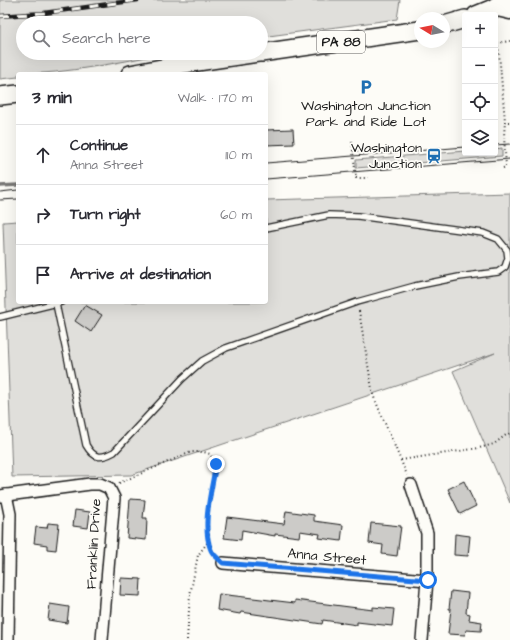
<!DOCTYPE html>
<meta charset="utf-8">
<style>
body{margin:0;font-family:"Architects Daughter",sans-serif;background:#f2f2f3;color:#2b2b33}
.controls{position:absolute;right:12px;top:12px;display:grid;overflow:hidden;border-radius:4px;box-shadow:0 4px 16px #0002}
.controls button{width:36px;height:36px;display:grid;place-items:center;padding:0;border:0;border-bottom:1px solid #e1e1e2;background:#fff;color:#2b2b33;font:20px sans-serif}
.compass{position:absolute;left:414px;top:12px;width:36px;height:36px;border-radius:50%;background:#fff;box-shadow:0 4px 16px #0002;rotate:280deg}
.stop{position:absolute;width:12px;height:12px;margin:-9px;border:3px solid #1a73e8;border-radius:50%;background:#fff}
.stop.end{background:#1a73e8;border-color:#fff;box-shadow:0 1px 4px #0008}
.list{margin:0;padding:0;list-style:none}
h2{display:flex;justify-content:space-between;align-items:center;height:52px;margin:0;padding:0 16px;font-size:17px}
h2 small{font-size:13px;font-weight:400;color:#7c7c81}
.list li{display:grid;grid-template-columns:26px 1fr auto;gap:12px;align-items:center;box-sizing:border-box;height:60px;padding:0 16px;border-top:1px solid #e1e1e2}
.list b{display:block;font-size:15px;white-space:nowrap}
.list p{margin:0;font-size:13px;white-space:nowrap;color:#7c7c81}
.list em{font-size:13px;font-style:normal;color:#7c7c81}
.icon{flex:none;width:22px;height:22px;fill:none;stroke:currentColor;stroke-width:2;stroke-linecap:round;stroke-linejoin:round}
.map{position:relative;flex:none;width:510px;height:640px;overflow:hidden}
.search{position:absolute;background:#fff;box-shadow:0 4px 16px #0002;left:16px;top:16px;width:252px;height:44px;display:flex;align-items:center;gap:10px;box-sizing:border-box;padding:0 14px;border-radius:22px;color:#7c7c81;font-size:15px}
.panel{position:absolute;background:#fff;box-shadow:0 4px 16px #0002;left:16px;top:72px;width:252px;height:232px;border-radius:4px}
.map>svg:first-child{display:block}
.green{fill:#e0dfdb;stroke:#7e7e7c}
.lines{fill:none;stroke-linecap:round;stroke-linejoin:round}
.stream{stroke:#797876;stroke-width:3.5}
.building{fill:#cccbc8;stroke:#1c1c1c}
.service-casing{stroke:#1c1c1c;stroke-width:8}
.minor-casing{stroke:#1c1c1c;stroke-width:14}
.tertiary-casing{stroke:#1c1c1c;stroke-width:17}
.primary-casing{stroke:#1c1c1c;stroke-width:20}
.path{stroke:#1c1c1c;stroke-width:2;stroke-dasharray:1 3;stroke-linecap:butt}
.service{stroke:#fdfcf7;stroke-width:5.5}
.minor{stroke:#fdfcf7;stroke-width:11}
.tertiary{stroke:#fdfcf7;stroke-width:14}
.primary{stroke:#fdfcf7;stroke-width:17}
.tram{stroke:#1c1c1c;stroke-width:1}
.rail-casing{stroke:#1c1c1c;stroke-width:4.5}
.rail{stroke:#fdfcf7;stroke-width:3;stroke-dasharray:9;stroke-linecap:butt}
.route{stroke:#1a73e8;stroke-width:5}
.labels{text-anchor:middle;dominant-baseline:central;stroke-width:3.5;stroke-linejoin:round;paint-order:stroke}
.shield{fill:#fdfcf7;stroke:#605f5e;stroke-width:1}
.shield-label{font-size:13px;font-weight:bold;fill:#1c1c1c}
.poi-label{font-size:14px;fill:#1c1c1c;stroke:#fdfcf7}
.street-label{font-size:14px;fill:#1c1c1c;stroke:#fdfcf7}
</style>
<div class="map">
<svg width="510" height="640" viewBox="0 0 510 640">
<rect width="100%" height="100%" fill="#fdfcf7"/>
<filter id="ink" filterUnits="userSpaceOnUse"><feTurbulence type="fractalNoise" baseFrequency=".025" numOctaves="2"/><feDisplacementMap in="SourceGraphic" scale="8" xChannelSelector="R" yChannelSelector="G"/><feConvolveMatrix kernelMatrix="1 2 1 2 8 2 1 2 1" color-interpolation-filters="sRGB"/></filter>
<g filter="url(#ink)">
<g class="green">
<path d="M0 0H400L397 19 261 37V23H23V53H168C119 62 67 74 18 74V77L0 79Z"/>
<polygon points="502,148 502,156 356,168 356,160 465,151 465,153 495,153 495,149"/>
<polygon points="510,193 510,503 453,371 495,353 131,475 12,477 3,222 18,221 18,302 266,302 266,200"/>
</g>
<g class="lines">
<polyline class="stream" points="0,186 18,185"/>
</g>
<g class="building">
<polygon points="293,129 294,144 266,145 266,130"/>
<polygon points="85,305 102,315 91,332 75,321"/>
<polygon points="464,481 476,506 460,514 448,489"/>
<polygon points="130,499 145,500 143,518 147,518 146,540 127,538"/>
<polygon points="75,510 90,512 88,528 73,526"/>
<polygon points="286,511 314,515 314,521 343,525 341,541 319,538 320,534 300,531 299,537 275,534 275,536 242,530 241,540 224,538 227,517 284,524"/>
<polygon points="48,523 59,524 56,550 47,549 47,545 34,543 36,527 47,528"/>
<polygon points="371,523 401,526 397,556 382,554 383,545 369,543"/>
<polygon points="455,534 470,536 468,556 454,555"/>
<polygon points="121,578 141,579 140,596 120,595"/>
<polygon points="451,591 468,593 466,613 470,614 469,620 482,622 481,631 466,630 465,635 448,634 451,609 449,609"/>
<polygon points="219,594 295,603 295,600 373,610 373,607 394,609 392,626 357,622 357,625 323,620 322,624 241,612 240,614 217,610"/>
<polygon points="50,604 69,607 67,623 48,620"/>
</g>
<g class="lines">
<g class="service-casing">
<g id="service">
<path d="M56 304 86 445C94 459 101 459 114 452L182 379 202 361 226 348 357 302 415 286 459 277 498 272 505 267 508 258 507 250 498 239 483 233 358 216 329 215 266 228"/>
<polyline points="0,317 61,302"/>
</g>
</g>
<g class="minor-casing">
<g id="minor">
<polyline points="411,485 427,533 427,580 422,640"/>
<polyline points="6,495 10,514 8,640"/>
<polyline points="0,496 90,484 100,484 109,488 114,498 102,640"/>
<polyline points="223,563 427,580"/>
</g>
</g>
<g class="tertiary-casing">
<polyline id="tertiary" points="493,8 510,12"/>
</g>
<g class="primary-casing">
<g id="primary">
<polyline points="476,15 493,8 505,0"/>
<polyline points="444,25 465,19"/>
<polyline points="261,53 420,30"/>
<polyline points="130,74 177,65 258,53"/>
<polyline points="0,96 18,94"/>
</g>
</g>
<g class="path">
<polyline points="504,122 510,122"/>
<polyline points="352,142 356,178 368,178"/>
<polyline points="353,151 365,150"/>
<polyline points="503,168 506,167 504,136 505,121 499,53 497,43 510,41"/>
<polyline points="359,311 373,395 407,475"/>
<polyline points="401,460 479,448 494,444 506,435 510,433"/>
<polyline points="119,483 191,452 204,452 210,454 216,464 207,520 209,541 212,551 216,555"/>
<polyline points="187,640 190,595 198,555 208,542"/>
</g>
<use href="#service" class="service"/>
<use href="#minor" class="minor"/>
<use href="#tertiary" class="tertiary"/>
<use href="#primary" class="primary"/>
<g class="tram">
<polyline points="495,145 510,144"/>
<polyline points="266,163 465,147"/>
<polyline points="266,179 510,159"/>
<polyline points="0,192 18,190"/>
<polyline points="0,200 18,199"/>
</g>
<g class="rail-casing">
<polyline id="rail" points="0,16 44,13 138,0"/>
</g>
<use href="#rail" class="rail"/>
</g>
</g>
<g class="lines" filter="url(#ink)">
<path class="route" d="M216 464C212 488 201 526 211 550 213 555 219 559 223 563L428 580"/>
</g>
<defs>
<g id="parking-bare" transform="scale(1.2)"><path d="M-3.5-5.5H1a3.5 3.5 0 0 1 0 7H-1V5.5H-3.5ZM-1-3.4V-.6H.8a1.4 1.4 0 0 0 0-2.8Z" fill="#1f6fb2" stroke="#fdfcf7" stroke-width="2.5" paint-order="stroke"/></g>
<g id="station-bare" transform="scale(1.2)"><path d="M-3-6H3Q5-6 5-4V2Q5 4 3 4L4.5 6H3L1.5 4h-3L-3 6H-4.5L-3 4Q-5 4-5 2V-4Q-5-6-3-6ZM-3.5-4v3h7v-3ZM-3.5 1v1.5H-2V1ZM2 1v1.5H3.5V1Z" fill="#1f6fb2" stroke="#fdfcf7" stroke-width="2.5" paint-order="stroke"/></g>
</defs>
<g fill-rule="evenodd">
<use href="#parking-bare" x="366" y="87"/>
<use href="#station-bare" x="434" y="156"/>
</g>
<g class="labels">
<rect class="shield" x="317" y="31" width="48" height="22" rx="3"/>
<g class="shield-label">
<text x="341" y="42">PA 88</text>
</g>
<g class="poi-label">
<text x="366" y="106">Washington Junction<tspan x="366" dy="16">Park and Ride Lot</tspan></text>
<text x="422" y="148" text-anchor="end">Washington<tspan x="422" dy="16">Junction</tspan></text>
</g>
<g class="street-label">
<text transform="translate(94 544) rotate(-87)">Franklin Drive</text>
<text transform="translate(327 557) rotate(5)">Anna Street</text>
</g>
</g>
</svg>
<div class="controls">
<button>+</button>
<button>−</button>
<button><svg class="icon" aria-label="locate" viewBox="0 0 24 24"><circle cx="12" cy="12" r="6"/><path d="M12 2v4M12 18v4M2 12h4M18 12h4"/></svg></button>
<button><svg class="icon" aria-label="layers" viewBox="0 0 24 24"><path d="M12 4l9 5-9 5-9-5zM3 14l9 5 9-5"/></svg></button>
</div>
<svg class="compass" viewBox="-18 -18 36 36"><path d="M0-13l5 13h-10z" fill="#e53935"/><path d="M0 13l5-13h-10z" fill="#7c7c81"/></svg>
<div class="stop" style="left:428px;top:580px"></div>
<div class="stop end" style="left:216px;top:464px"></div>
<div class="search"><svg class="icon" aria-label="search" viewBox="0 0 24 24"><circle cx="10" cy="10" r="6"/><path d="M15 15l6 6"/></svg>Search here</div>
<section class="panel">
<h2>3 min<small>Walk · 170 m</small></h2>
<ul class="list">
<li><svg class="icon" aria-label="ahead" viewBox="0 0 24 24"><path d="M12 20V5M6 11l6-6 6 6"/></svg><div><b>Continue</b><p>Anna Street</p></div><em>110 m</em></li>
<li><svg class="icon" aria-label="right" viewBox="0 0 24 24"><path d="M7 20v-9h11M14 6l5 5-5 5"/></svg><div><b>Turn right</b></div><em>60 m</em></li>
<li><svg class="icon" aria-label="arrive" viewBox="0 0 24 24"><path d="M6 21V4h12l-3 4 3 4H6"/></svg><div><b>Arrive at destination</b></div></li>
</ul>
</section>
</div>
